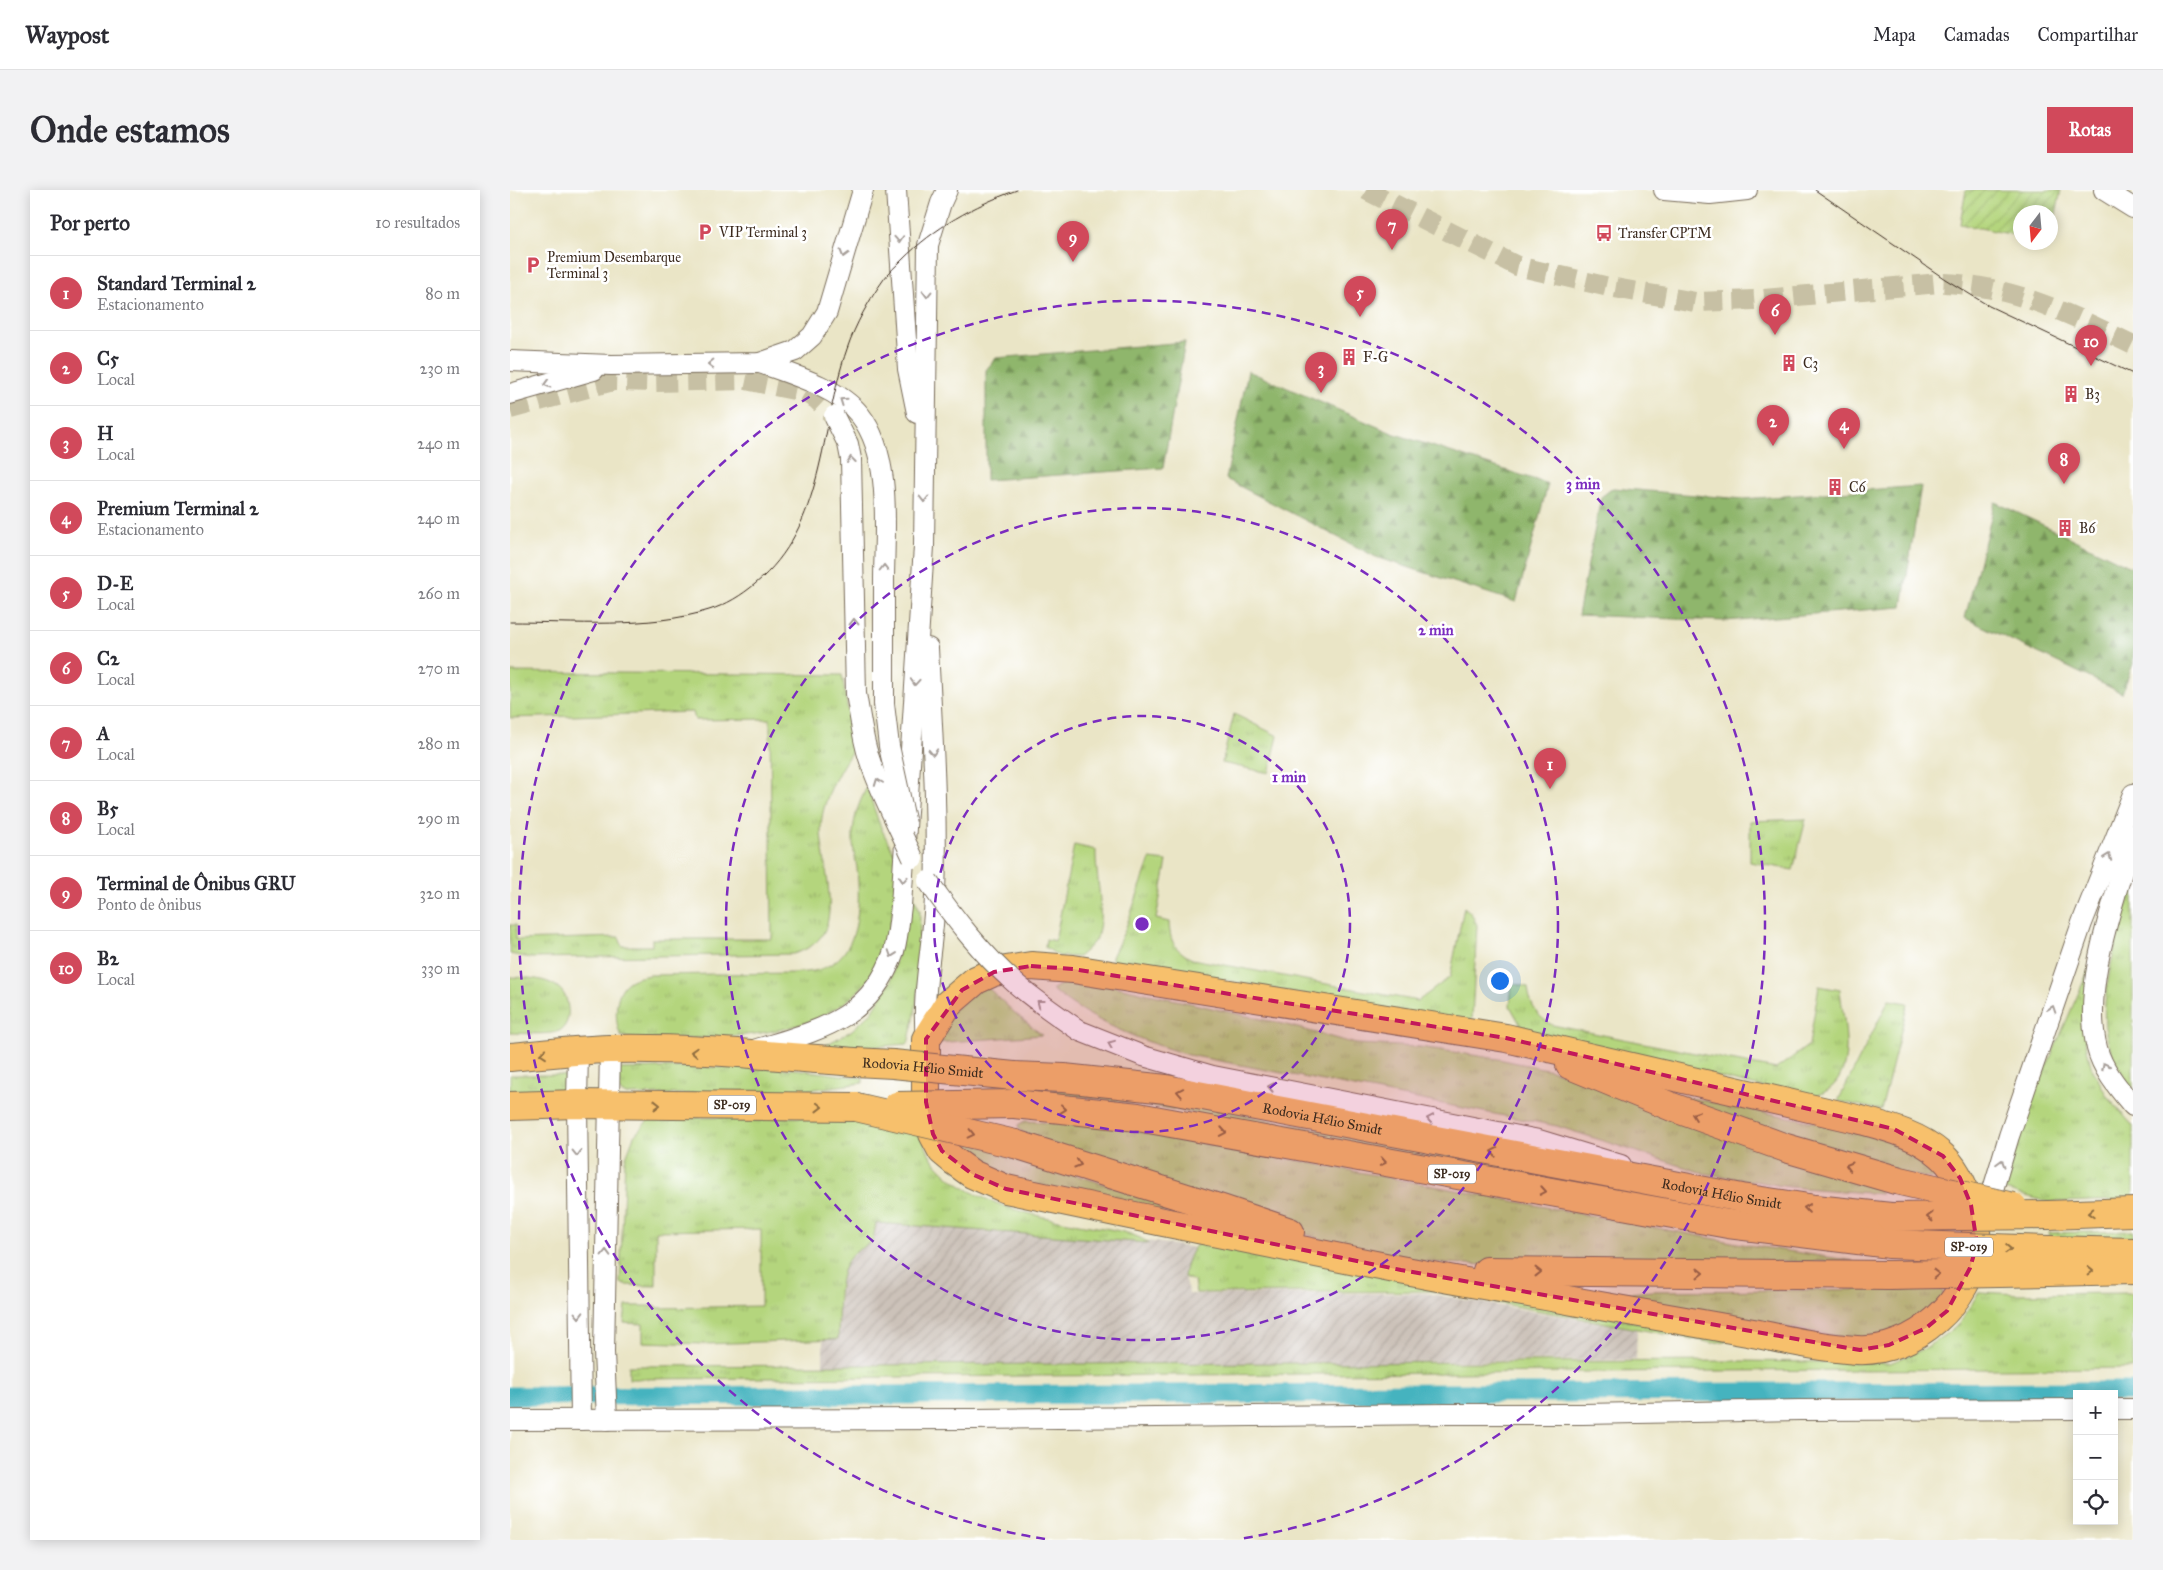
<!DOCTYPE html>
<html lang="pt">
<meta charset="utf-8">
<style>
body{margin:0;font-family:"IM FELL Great Primer",serif;background:#f2f2f3;color:#2b2b33}
.controls{position:absolute;right:15px;bottom:15px;display:grid;overflow:hidden;border-radius:0px;box-shadow:0 2px 12px #0003}
.controls button{width:45px;height:45px;display:grid;place-items:center;padding:0;border:0;border-bottom:1px solid #e1e1e2;background:#fff;color:#2b2b33;font:25px sans-serif}
.compass{position:absolute;left:1503px;top:15px;width:45px;height:45px;border-radius:50%;background:#fff;box-shadow:0 2px 12px #0003;rotate:196deg}
.you{position:absolute;left:989px;top:790px;width:18px;height:18px;margin:-12px;border:4px solid #fff;border-radius:50%;background:#1a73e8;box-shadow:0 0 0 8px #1a73e833}
.badge{display:grid;place-items:center;width:32px;height:32px;border-radius:50%;background:#d1495b;color:#fff;font-size:16px;font-weight:700}
.pin{position:absolute;translate:-50% -41px;filter:drop-shadow(0 1px 2px #0008)}
.pin::after{content:'';position:absolute;top:26px;width:18px;height:15px;background:inherit;clip-path:polygon(0 0,100% 0,50% 100%)}
.list{margin:0;padding:0;list-style:none}
h2{display:flex;justify-content:space-between;align-items:center;height:65px;margin:0;padding:0 20px;font-size:21px}
h2 small{font-size:16px;font-weight:400;color:#7c7c81}
.list li{display:grid;grid-template-columns:32px 1fr auto;gap:15px;align-items:center;box-sizing:border-box;height:75px;padding:0 20px;border-top:1px solid #e1e1e2}
.list b{display:block;font-size:19px;white-space:nowrap}
.list p{margin:0;font-size:16px;white-space:nowrap;color:#7c7c81}
.list em{font-size:16px;font-style:normal;color:#7c7c81}
.icon{flex:none;width:28px;height:28px;fill:none;stroke:currentColor;stroke-width:2;stroke-linecap:round;stroke-linejoin:round}
.map{position:relative;flex:none;width:1623px;height:1350px;overflow:hidden;border-radius:0px}
header{display:flex;align-items:center;gap:30px;box-sizing:border-box;height:70px;padding:0 25px;background:#fff;border-bottom:1px solid #e1e1e2}
header strong{font-size:24px}
nav{display:flex;gap:28px;margin-inline-start:auto;font-size:18px}
.intro{display:flex;align-items:center;justify-content:space-between;box-sizing:border-box;height:120px;padding:0 30px}
h1{margin:0;font-size:35px}
.button{padding:12px 22px;border-radius:0px;background:#d1495b;color:#fff;font-size:18px;font-weight:700}
main{display:flex;gap:30px;padding:0 30px}
aside{flex:1;background:#fff;border-radius:0px;box-shadow:0 2px 12px #0003}
.map>svg:first-child{display:block}
.industrial{fill:url(#industrial-furrows)}
.grass{fill:url(#grass-tufts);stroke:#78804e}
.forest{fill:url(#forest-firs);stroke:#657045}
.garden{fill:url(#garden-furrows);stroke:#78804e}
.lines{fill:none;stroke-linecap:round;stroke-linejoin:round}
.canal{stroke:#45b3bf;stroke-width:19}
.street-tunnel{stroke:#c7c0a4;stroke-width:20;stroke-dasharray:20 10;stroke-linecap:butt}
.street-casing{stroke:#786b59;stroke-width:22}
.primary-casing{stroke:#786b59;stroke-width:30}
.street{stroke:#fff;stroke-width:20}
.primary{stroke:#f7c06c;stroke-width:28}
.tram{stroke:#3b2a1e;stroke-width:1}
.street-bridge-casing{stroke:#786b59;stroke-width:22;stroke-linecap:butt}
.primary-bridge-casing{stroke:#786b59;stroke-width:30;stroke-linecap:butt}
.street-bridge{stroke:#fff;stroke-width:20}
.primary-bridge{stroke:#f7c06c;stroke-width:28}
.oneway{stroke:#a79f9a}
.oneway2{stroke:#906e41}
.marked{fill:#c2185b;fill-opacity:0.2;stroke:#c2185b;stroke-width:4;stroke-dasharray:10 6;stroke-linejoin:round}
.ring{fill:none;stroke:#7b2cbf;stroke-width:2.5;stroke-dasharray:9 6}
.labels{text-anchor:middle;dominant-baseline:central;stroke-width:5;stroke-linejoin:round;paint-order:stroke}
.shield{fill:#fff;stroke:#766a62;stroke-width:1}
.shield-label{font-size:12px;font-weight:bold;fill:#3b2a1e}
.poi-label{font-size:14px;fill:#3b2a1e;stroke:#fff;text-anchor:start}
.street-label{font-size:14px;fill:#3b2a1e;stroke:#fff}
.centre{fill:#7b2cbf;stroke:#fff;stroke-width:2.5}
.ring-label{font-size:15px;text-anchor:middle;font-weight:bold;fill:#7b2cbf;stroke:#fff;stroke-width:5;stroke-linejoin:round;paint-order:stroke}
</style>
<header>
<strong>Waypost</strong>
<nav><a>Mapa</a><a>Camadas</a><a>Compartilhar</a></nav>
</header>
<div class="intro"><h1>Onde estamos</h1><a class="button">Rotas</a></div>
<main>
<aside>
<h2>Por perto<small>10 resultados</small></h2>
<ul class="list">
<li><span class="badge">1</span><div><b>Standard Terminal 2</b><p>Estacionamento</p></div><em>80 m</em></li>
<li><span class="badge">2</span><div><b>C5</b><p>Local</p></div><em>230 m</em></li>
<li><span class="badge">3</span><div><b>H</b><p>Local</p></div><em>240 m</em></li>
<li><span class="badge">4</span><div><b>Premium Terminal 2</b><p>Estacionamento</p></div><em>240 m</em></li>
<li><span class="badge">5</span><div><b>D-E</b><p>Local</p></div><em>260 m</em></li>
<li><span class="badge">6</span><div><b>C2</b><p>Local</p></div><em>270 m</em></li>
<li><span class="badge">7</span><div><b>A</b><p>Local</p></div><em>280 m</em></li>
<li><span class="badge">8</span><div><b>B5</b><p>Local</p></div><em>290 m</em></li>
<li><span class="badge">9</span><div><b>Terminal de Ônibus GRU</b><p>Ponto de ônibus</p></div><em>320 m</em></li>
<li><span class="badge">10</span><div><b>B2</b><p>Local</p></div><em>330 m</em></li>
</ul>
</aside>
<div class="map">
<svg width="1623" height="1350" viewBox="0 0 1623 1350">
<defs>
<pattern id="industrial-furrows" width="10" height="10" patternUnits="userSpaceOnUse" patternTransform="scale(1.25)"><rect width="10" height="10" fill="#ccc2b9"/><path d="M-1 1l2-2M0 10L10 0M9 11l2-2" fill="none" stroke="#b0a79f"/></pattern>
<pattern id="grass-tufts" width="24" height="20" patternUnits="userSpaceOnUse" patternTransform="scale(1.25)"><rect width="24" height="20" fill="#b4d57d"/><path d="M3 7l-1-3M5 7V3M7 7l1-3M15 17l-1-3M17 17v-4M19 17l1-3" fill="none" stroke="#9cb76c"/></pattern>
<pattern id="forest-firs" width="22" height="20" patternUnits="userSpaceOnUse" patternTransform="scale(1.25)"><rect width="22" height="20" fill="#8fb66c"/><path d="M5 1l3.5 6h-7zM16 11l3.5 6h-7z" fill="#769458"/></pattern>
<pattern id="garden-furrows" width="10" height="10" patternUnits="userSpaceOnUse" patternTransform="scale(1.25)"><rect width="10" height="10" fill="#b4d57d"/><path d="M-1 1l2-2M0 10L10 0M9 11l2-2" fill="none" stroke="#9cb76c"/></pattern>
</defs>
<rect width="100%" height="100%" fill="#fff"/>
<filter id="ink" filterUnits="userSpaceOnUse"><feTurbulence type="fractalNoise" baseFrequency=".02" numOctaves="2"/><feDisplacementMap in="SourceGraphic" scale="10" xChannelSelector="R" yChannelSelector="G"/><feConvolveMatrix kernelMatrix="1 2 1 2 8 2 1 2 1" color-interpolation-filters="sRGB"/></filter>
<filter id="wash" filterUnits="userSpaceOnUse"><feTurbulence type="fractalNoise" baseFrequency=".0096" numOctaves="4" result="noise"/><feDisplacementMap in="SourceGraphic" scale="20" xChannelSelector="R" yChannelSelector="G"/><feGaussianBlur stdDeviation="1.12" result="paint"/><feColorMatrix in="noise" values="0 0 0 0 0 0 0 0 0 0 0 0 0 0 0 0 0 1.4 0 .05"/><feComposite in="paint" operator="in"/></filter>
<g filter="url(#wash)">
<rect width="100%" height="100%" fill="#eae5c6"/>
<polygon class="industrial" points="362,1033 638,1051 686,1058 674,1087 679,1104 915,1103 1127,1139 1126,1170 313,1177 313,1145 328,1144 331,1073"/>
<g class="grass">
<path d="M0 482 332 485 344 558C329 580 311 612 311 639 311 669 331 725 309 749 302 757 293 761 283 764L21 768 0 764V735H6V750L109 747 112 756H142V749H262L260 529 185 530 183 522 0 528Z"/>
<polygon points="724,524 768,546 759,583 712,573"/>
<path d="M357 597C362 611 366 626 372 640 377 651 390 671 390 682 391 693 382 721 380 734 377 748 374 764 366 777 322 856 205 846 127 850L111 846C104 833 104 803 117 793 123 788 131 787 139 785L285 783C293 782 301 782 308 780 352 767 350 715 347 678 346 670 343 661 343 652 342 632 348 614 357 597Z"/>
<polygon points="1296,629 1283,680 1240,672 1240,631"/>
<path d="M564 655 586 660C585 685 597 728 585 750 581 756 574 762 568 767L549 766 535 757 536 749 545 751Z"/>
<path d="M640 669 657 671 646 729 659 732C660 752 664 759 682 769L908 811 940 787 954 717 961 723 967 735 962 828 959 832H951L671 782 608 776 603 773 602 767 615 740Z"/>
<path d="M1623 695V900C1610 881 1598 861 1595 837 1591 799 1611 733 1623 695Z"/>
<polygon points="401,702 410,720 409,789 405,824 398,854 305,861 341,841 362,822 381,791"/>
<polygon points="1582,772 1573,819 1574,845 1581,876 1597,906 1623,936 1623,1010 1538,1012 1491,999 1502,956"/>
<path d="M0 787C23 788 57 788 58 819 59 826 57 835 51 840 42 846 11 843 0 843Z"/>
<path d="M563 787 773 834 846 854 910 857 988 869 1041 880 1095 896 1363 994 1372 1004 1280 997 1193 983 1047 936 679 865C626 849 586 833 542 800Z"/>
<path d="M1002 793 1018 797C1020 815 1026 826 1042 835L1266 879 1299 855 1309 796 1330 800C1333 831 1349 885 1313 903 1308 905 1300 906 1294 907L1014 841 1000 816Z"/>
<polygon points="475,795 507,825 532,845 424,853 431,830"/>
<polygon points="1379,810 1398,813 1371,920 1328,911"/>
<polygon points="184,877 285,879 353,888 353,893 288,901 116,905 105,898 105,885 110,879"/>
<polygon points="0,885 48,885 55,886 59,890 54,901 0,905"/>
<polygon points="504,898 628,904 1320,1039 1098,1003 651,917"/>
<polygon points="1139,900 1320,935 1377,949 1411,966 1427,976 1434,990 1387,983"/>
<path d="M345 927 409 939C413 948 416 959 421 967 451 1012 524 1026 574 1035 597 1039 619 1040 639 1053L366 1033 363 1051C353 1057 341 1063 336 1074 326 1092 329 1128 328 1149L195 1154 133 1152V1134L114 1133 116 1116H147V1118L251 1116V1039L146 1041V1096L114 1095 110 1092 115 970 124 946 140 928Z"/>
<polygon points="515,931 597,937 668,948 1232,1054 1343,1071 975,1075 918,1072 849,1062 753,1030 514,943 510,940 508,935"/>
<polygon points="436,945 740,1039 517,996 454,965"/>
<polygon points="1623,1041 1623,1053 1538,1051 1539,1043"/>
<path d="M691 1050 1220 1150 1203 1153 924 1101 686 1103 684 1091 674 1087C676 1071 680 1061 691 1050Z"/>
<polygon points="1432,1099 1434,1108 1417,1130 1360,1152 1104,1106 1108,1104 1144,1101"/>
<polygon points="1469,1102 1509,1104 1623,1103 1623,1178 119,1189 119,1176 1230,1171 1380,1173 1414,1159 1449,1135"/>
</g>
<g class="forest">
<polygon points="675,152 653,278 476,290 476,180 486,168"/>
<polygon points="738,181 882,243 1038,294 1006,412 866,367 716,289"/>
<polygon points="1411,296 1392,417 1215,431 1068,425 1091,307 1103,298 1233,309"/>
<polygon points="1485,312 1623,378 1623,474 1612,503 1455,428"/>
</g>
<polygon class="garden" points="1456,0 1551,0 1541,46 1540,22 1510,22 1510,46 1450,34"/>
<g class="lines">
<polyline class="canal" points="0,1206 1623,1201"/>
</g>
</g>
<g filter="url(#ink)">
<g class="lines">
<g class="street-tunnel">
<path d="M856 0 1007 76 1099 97 1185 112 1244 110 1429 93C1500 94 1560 124 1623 155"/>
<polyline points="0,219 103,191 145,192 236,190 294,202 306,209 324,226"/>
</g>
<g class="street-casing">
<g id="street">
<polyline points="386,0 398,179 407,223"/>
<polyline points="1154,0 1200,4 1237,0"/>
<polyline points="1594,0 1623,18"/>
<polyline points="0,171 101,175 250,173 285,161 302,146 317,122 353,0"/>
<path d="M250 173C281 184 329 198 350 225 383 267 374 342 374 392 374 433 374 474 374 514"/>
<polyline points="0,204 84,180"/>
<path d="M1623 645C1606 707 1571 794 1587 858 1592 879 1609 899 1623 916"/>
<polyline points="570,841 633,866 703,886 1029,950 1111,975"/>
<path d="M416 849C411 801 424 753 425 705 428 623 422 540 418 458"/>
<path d="M244 860C305 841 361 831 384 761 388 747 389 731 391 716L414 356 418 55 431 13 437 0"/>
<polyline points="68,861 67,914 71,1230"/>
<polyline points="1476,1023 1499,946 1572,733 1623,604"/>
<polyline points="1604,1219 1623,1219"/>
<polyline points="0,1230 462,1229 936,1224 1073,1224 1290,1220 1567,1219"/>
<polyline points="97,1230 94,1162 100,859"/>
</g>
</g>
<g class="primary-casing">
<g id="primary">
<path d="M521 776 563 779 996 848 1347 929C1376 937 1407 944 1431 965 1444 976 1451 991 1457 1006 1462 1018 1468 1042 1466 1055 1462 1111 1404 1163 1347 1160 1313 1158 1277 1150 1243 1143 1189 1133 1134 1124 1079 1114 1016 1102 953 1092 890 1080 759 1054 627 1027 496 999L462 984 444 971 432 961 423 944 416 912V849L438 814 466 790 484 782Z"/>
<path d="M0 867C33 864 66 860 99 859 181 857 264 866 345 872"/>
<polyline points="1060,875 1162,917 1276,958 1386,990"/>
<path id="s1" d="M504 886 554 888 656 899 1232 1008 1305 1019 1381 1027"/>
<polyline points="504,914 628,927 1218,1034 1380,1054"/>
<polyline points="0,916 67,914 346,917"/>
<polyline points="505,954 712,1019 780,1042"/>
<polyline points="1538,1025 1623,1022"/>
<polyline points="1538,1060 1623,1062"/>
<polyline points="977,1081 1378,1085"/>
<polyline points="1538,1082 1623,1080"/>
</g>
</g>
<use href="#street" class="street"/>
<use href="#primary" class="primary"/>
<g class="tram">
<polyline points="1305,0 1435,89 1479,116 1623,184"/>
<path d="M0 432C62 432 140 439 199 420 216 415 232 405 245 394 316 336 309 239 337 159 345 135 359 110 374 89 379 82 386 76 392 70 425 37 463 16 507 0"/>
</g>
<g class="street-bridge-casing">
<g id="street-bridge">
<path d="M324 226 338 254 341 269 346 504C350 525 352 547 359 568 370 602 388 635 403 668"/>
<polyline points="374,514 379,556 396,634"/>
<path d="M418 691C444 728 471 763 505 793 526 811 548 826 570 841"/>
</g>
</g>
<g class="primary-bridge-casing">
<g id="primary-bridge">
<path id="s2" d="M345 872 383 874 504 886"/>
<polyline points="387,916 504,914"/>
<polyline points="346,917 505,954"/>
<polyline points="1386,990 1503,1017"/>
<polyline points="1381,1027 1538,1025"/>
<polyline points="1380,1054 1538,1060"/>
<polyline points="1378,1085 1538,1082"/>
</g>
</g>
<use href="#street-bridge" class="street-bridge"/>
<use href="#primary-bridge" class="primary-bridge"/>
</g>
<defs><path id="oneway-chevron" d="M-2-3.5L2.5 0L-2 3.5" fill="none" stroke-width="1.6" stroke-linecap="round" stroke-linejoin="round" transform="scale(1.25)"/></defs>
<g class="oneway">
<use href="#oneway-chevron" transform="translate(389 49) rotate(86)"/>
<use href="#oneway-chevron" transform="translate(334 64) rotate(106)"/>
<use href="#oneway-chevron" transform="translate(417 104) rotate(91)"/>
<use href="#oneway-chevron" transform="translate(201 174) rotate(179)"/>
<use href="#oneway-chevron" transform="translate(37 194) rotate(164)"/>
<use href="#oneway-chevron" transform="translate(333 211) rotate(-145)"/>
<use href="#oneway-chevron" transform="translate(341 270) rotate(-97)"/>
<use href="#oneway-chevron" transform="translate(414 309) rotate(90)"/>
<use href="#oneway-chevron" transform="translate(374 378) rotate(-90)"/>
<use href="#oneway-chevron" transform="translate(344 432) rotate(-91)"/>
<use href="#oneway-chevron" transform="translate(405 492) rotate(94)"/>
<use href="#oneway-chevron" transform="translate(423 562) rotate(87)"/>
<use href="#oneway-chevron" transform="translate(368 592) rotate(-111)"/>
<use href="#oneway-chevron" transform="translate(1598 667) rotate(-70)"/>
<use href="#oneway-chevron" transform="translate(393 689) rotate(94)"/>
<use href="#oneway-chevron" transform="translate(382 764) rotate(109)"/>
<use href="#oneway-chevron" transform="translate(530 813) rotate(-142)"/>
<use href="#oneway-chevron" transform="translate(1542 819) rotate(-71)"/>
<use href="#oneway-chevron" transform="translate(601 854) rotate(-158)"/>
<use href="#oneway-chevron" transform="translate(1595 876) rotate(-117)"/>
<use href="#oneway-chevron" transform="translate(761 897) rotate(-169)"/>
<use href="#oneway-chevron" transform="translate(920 929) rotate(-169)"/>
<use href="#oneway-chevron" transform="translate(67 963) rotate(89)"/>
<use href="#oneway-chevron" transform="translate(1491 973) rotate(-74)"/>
<use href="#oneway-chevron" transform="translate(96 1063) rotate(-89)"/>
<use href="#oneway-chevron" transform="translate(69 1125) rotate(89)"/>
</g>
<g class="oneway2">
<use href="#oneway-chevron" transform="translate(184 862) rotate(-177)"/>
<use href="#oneway-chevron" transform="translate(33 864) rotate(175)"/>
<use href="#oneway-chevron" transform="translate(670 902) rotate(-169)"/>
<use href="#oneway-chevron" transform="translate(147 915)"/>
<use href="#oneway-chevron" transform="translate(309 917) rotate(1)"/>
<use href="#oneway-chevron" transform="translate(553 919) rotate(6)"/>
<use href="#oneway-chevron" transform="translate(1185 925) rotate(-160)"/>
<use href="#oneway-chevron" transform="translate(713 942) rotate(10)"/>
<use href="#oneway-chevron" transform="translate(461 944) rotate(13)"/>
<use href="#oneway-chevron" transform="translate(984 962) rotate(-169)"/>
<use href="#oneway-chevron" transform="translate(873 972) rotate(10)"/>
<use href="#oneway-chevron" transform="translate(568 974) rotate(17)"/>
<use href="#oneway-chevron" transform="translate(1339 976) rotate(-164)"/>
<use href="#oneway-chevron" transform="translate(1033 1001) rotate(10)"/>
<use href="#oneway-chevron" transform="translate(1297 1018) rotate(-172)"/>
<use href="#oneway-chevron" transform="translate(1581 1023) rotate(177)"/>
<use href="#oneway-chevron" transform="translate(1420 1027) rotate(-180)"/>
<use href="#oneway-chevron" transform="translate(1498 1059) rotate(2)"/>
<use href="#oneway-chevron" transform="translate(1580 1081) rotate(-1)"/>
<use href="#oneway-chevron" transform="translate(1028 1082)"/>
<use href="#oneway-chevron" transform="translate(1190 1083)"/>
<use href="#oneway-chevron" transform="translate(1426 1084) rotate(-1)"/>
</g>
</g>
<path class="marked" d="M521 776 563 779 996 848 1384 939 1433 966 1450 988 1461 1015 1467 1054 1460 1078 1437 1121 1416 1138 1379 1155 1350 1160 891 1080 496 999 462 984 432 961 423 944 416 912V849L452 800 484 782Z"/>
<g class="ring">
<circle cx="632" cy="734" r="208"/>
<circle cx="632" cy="734" r="416"/>
<path d="M535 1349A623 623 0 1 1 729 1349"/>
</g>
<defs>
<g id="parking-bare" transform="scale(1.35)"><path d="M-3.5-5.5H1a3.5 3.5 0 0 1 0 7H-1V5.5H-3.5ZM-1-3.4V-.6H.8a1.4 1.4 0 0 0 0-2.8Z" fill="#d1495b" stroke="#fff" stroke-width="2.5" paint-order="stroke"/></g>
<g id="bus-bare" transform="scale(1.35)"><path d="M-5-6H5V4H4V6H2V4H-2V6H-4V4H-5ZM-3.5-4V0h7V-4ZM-3.5 1.2v1.5H-2V1.2ZM2 1.2v1.5H3.5V1.2Z" fill="#d1495b" stroke="#fff" stroke-width="2.5" paint-order="stroke"/></g>
<g id="building-bare" transform="scale(1.35)"><path d="M-4-6H4V6H1V3H-1V6H-4ZM-2.5-4.3h1.7v1.8h-1.7ZM.8-4.3h1.7v1.8H.8ZM-2.5-1h1.7V.8h-1.7ZM.8-1h1.7V.8H.8Z" fill="#d1495b" stroke="#fff" stroke-width="2.5" paint-order="stroke"/></g>
</defs>
<g fill-rule="evenodd">
<use href="#parking-bare" x="195" y="42"/>
<use href="#bus-bare" x="1094" y="43"/>
<use href="#parking-bare" x="23" y="75"/>
<use href="#building-bare" x="839" y="167"/>
<use href="#building-bare" x="1279" y="173"/>
<use href="#building-bare" x="1561" y="204"/>
<use href="#building-bare" x="1325" y="297"/>
<use href="#building-bare" x="1555" y="338"/>
</g>
<g class="labels">
<g class="shield">
<rect x="198" y="905.5" width="48" height="19" rx="4"/>
<rect x="918" y="974.5" width="48" height="19" rx="4"/>
<rect x="1435" y="1047.5" width="48" height="19" rx="4"/>
</g>
<g class="shield-label">
<text x="222" y="915">SP-019</text>
<text x="942" y="984">SP-019</text>
<text x="1459" y="1057">SP-019</text>
</g>
<g class="poi-label">
<text x="209" y="42">VIP Terminal 3</text>
<text x="1108" y="43">Transfer CPTM</text>
<text x="37" y="67">Premium Desembarque<tspan x="37" dy="16">Terminal 3</tspan></text>
<text x="853" y="167">F-G</text>
<text x="1293" y="173">C3</text>
<text x="1575" y="204">B3</text>
<text x="1339" y="297">C6</text>
<text x="1569" y="338">B6</text>
</g>
<g class="street-label">
<text stroke="none"><textPath href="#s2" startOffset="68">Rodovia Hélio Smidt</textPath></text>
<text stroke="none"><textPath href="#s1" startOffset="312">Rodovia Hélio Smidt</textPath></text>
<text stroke="none"><textPath href="#s1" startOffset="718">Rodovia Hélio Smidt</textPath></text>
</g>
</g>
<circle cx="632" cy="734" r="8" class="centre"/>
<g class="ring-label">
<text x="1073" y="299">3 min</text>
<text x="926" y="445">2 min</text>
<text x="779" y="592">1 min</text>
</g>
</svg>
<div class="controls">
<button>+</button>
<button>−</button>
<button><svg class="icon" aria-label="locate" viewBox="0 0 24 24"><circle cx="12" cy="12" r="6"/><path d="M12 2v4M12 18v4M2 12h4M18 12h4"/></svg></button>
</div>
<svg class="compass" viewBox="-18 -18 36 36"><path d="M0-13l5 13h-10z" fill="#e53935"/><path d="M0 13l5-13h-10z" fill="#7c7c81"/></svg>
<div class="you"></div>
<div class="pin badge" style="left:1040px;top:599px">1</div>
<div class="pin badge" style="left:1263px;top:256px">2</div>
<div class="pin badge" style="left:811px;top:203px">3</div>
<div class="pin badge" style="left:1334px;top:259px">4</div>
<div class="pin badge" style="left:850px;top:127px">5</div>
<div class="pin badge" style="left:1265px;top:145px">6</div>
<div class="pin badge" style="left:882px;top:60px">7</div>
<div class="pin badge" style="left:1554px;top:294px">8</div>
<div class="pin badge" style="left:563px;top:72px">9</div>
<div class="pin badge" style="left:1581px;top:176px">10</div>
</div>
</main>
